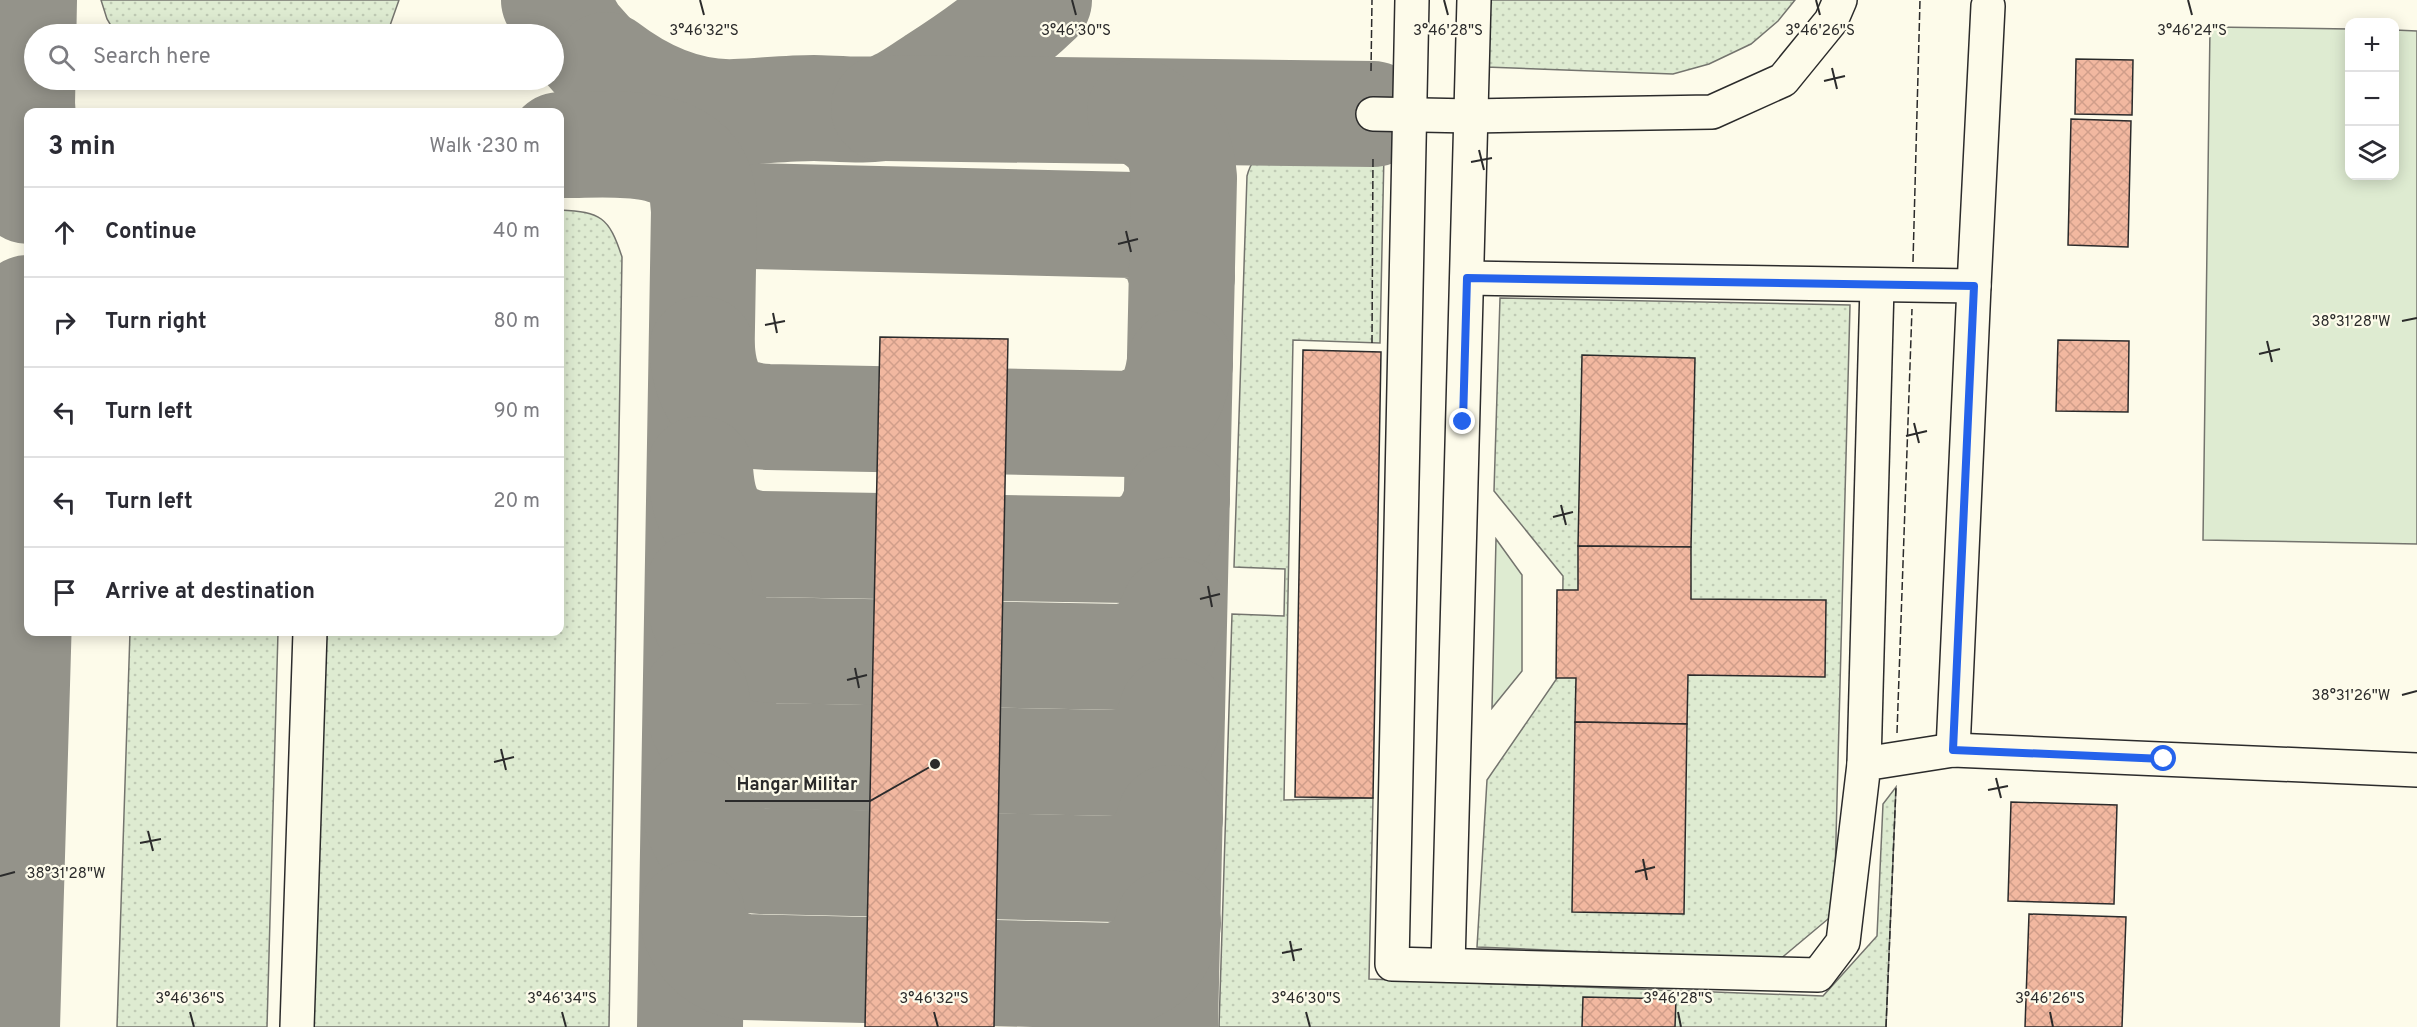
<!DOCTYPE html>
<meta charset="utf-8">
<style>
body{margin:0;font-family:Overpass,sans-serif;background:#f2f2f3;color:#2b2b33}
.controls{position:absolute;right:18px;top:18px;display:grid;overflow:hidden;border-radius:12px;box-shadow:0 3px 15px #0003}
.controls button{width:54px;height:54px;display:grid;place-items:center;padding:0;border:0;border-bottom:2px solid #e1e1e2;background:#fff;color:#2b2b33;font:30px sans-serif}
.stop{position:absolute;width:18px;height:18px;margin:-14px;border:4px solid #2563eb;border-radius:50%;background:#fff}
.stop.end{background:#2563eb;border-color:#fff;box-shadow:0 2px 6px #0008}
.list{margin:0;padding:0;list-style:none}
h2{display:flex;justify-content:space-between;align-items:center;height:78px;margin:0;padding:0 24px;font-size:26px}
h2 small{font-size:20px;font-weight:400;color:#7c7c81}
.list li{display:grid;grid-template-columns:39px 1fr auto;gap:18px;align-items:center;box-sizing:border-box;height:90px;padding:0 24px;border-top:2px solid #e1e1e2}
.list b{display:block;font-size:22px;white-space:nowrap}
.list em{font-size:20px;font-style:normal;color:#7c7c81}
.icon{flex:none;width:33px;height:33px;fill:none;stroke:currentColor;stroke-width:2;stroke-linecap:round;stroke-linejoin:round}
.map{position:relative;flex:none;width:2417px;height:1027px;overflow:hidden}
.search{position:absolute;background:#fff;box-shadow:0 3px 15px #0003;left:24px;top:24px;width:540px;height:66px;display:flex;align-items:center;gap:15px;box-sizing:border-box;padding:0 21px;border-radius:33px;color:#7c7c81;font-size:22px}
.panel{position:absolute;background:#fff;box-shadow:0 3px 15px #0003;left:24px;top:108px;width:540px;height:528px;border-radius:12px}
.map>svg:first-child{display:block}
.grass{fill:url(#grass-dots);stroke:#74746e;stroke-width:1.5}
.green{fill:#deebd1;stroke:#74746e;stroke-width:1.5}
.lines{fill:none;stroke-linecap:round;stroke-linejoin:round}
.taxiway{stroke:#94938a;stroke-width:106}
.building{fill:url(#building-cross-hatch);stroke:#2b2b2b;stroke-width:1.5}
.minor-casing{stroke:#2b2b2b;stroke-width:36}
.minor{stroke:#fdfbea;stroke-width:33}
.fence{stroke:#2b2b2b;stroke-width:1.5;stroke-dasharray:8 3;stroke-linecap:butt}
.route{stroke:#2563eb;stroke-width:8}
.ticks{fill:none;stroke:#2b2b2b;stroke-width:2}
.ticks-label{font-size:15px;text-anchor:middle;fill:#2b2b2b;stroke:#fdfbea;stroke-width:4.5;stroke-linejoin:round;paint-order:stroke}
.leader{fill:none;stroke:#2b2b2b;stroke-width:2}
.callout-dot{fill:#2b2b2b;stroke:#fdfbea;stroke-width:2}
.callout-label{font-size:18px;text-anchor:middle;font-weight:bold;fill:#2b2b2b;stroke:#fdfbea;stroke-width:4.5;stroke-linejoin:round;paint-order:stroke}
</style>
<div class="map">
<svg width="2417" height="1027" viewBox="0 0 2417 1027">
<defs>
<pattern id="grass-dots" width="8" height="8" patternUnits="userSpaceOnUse" patternTransform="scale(1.5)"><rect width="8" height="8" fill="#deebd1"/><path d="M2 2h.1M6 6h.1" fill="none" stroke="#bfcab4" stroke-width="1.8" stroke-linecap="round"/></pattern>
<pattern id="building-cross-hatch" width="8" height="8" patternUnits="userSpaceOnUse" patternTransform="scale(1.5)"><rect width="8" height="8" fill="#f2b8a0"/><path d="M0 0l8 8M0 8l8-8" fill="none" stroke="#d09e8a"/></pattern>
</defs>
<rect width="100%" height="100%" fill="#fdfbea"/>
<g class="grass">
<polygon points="101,0 399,0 387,34 116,34 107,19"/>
<polygon points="1489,0 1795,0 1778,21 1751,44 1709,64 1673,74 1486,67"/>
<path d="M1271 153H1384L1380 343 1293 340 1284 800 1373 798 1369 979 1823 996 1877 936 1883 804 1896 787 1886 1027H1219L1232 614 1284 616 1285 569 1234 567 1247 176C1251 161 1256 156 1271 153Z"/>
<path d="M560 210C601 212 609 217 622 257L609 1027H311L321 632H560Z"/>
<polygon points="1500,298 1850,305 1834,914 1779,960 1477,947 1487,780 1562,671 1563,576 1494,491"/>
<polygon points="130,632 278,632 267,1027 117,1027"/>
</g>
<g class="green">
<polygon points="2210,27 2349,29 2350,176 2394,176 2395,30 2417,31 2417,544 2203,540"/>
<polygon points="1496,539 1522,575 1522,671 1492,708"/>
</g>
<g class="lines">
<g class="taxiway">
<polyline points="24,0 22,104 28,191"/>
<path d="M554 0 575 36 720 199 732 209 750 216 1133 225C1163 234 1174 246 1182 276"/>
<path d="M606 65C644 94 688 114 736 112 762 111 788 108 814 108 831 108 872 112 887 107 903 102 919 90 934 80 972 56 1007 31 1039 0"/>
<polyline points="884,108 1373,114"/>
<path d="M1140 112C1171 129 1181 142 1184 178L1165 1027"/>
<path d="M560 145C601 146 682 134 700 183 703 191 703 202 704 210L690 1027"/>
<path d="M702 349C705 393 723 415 768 417L1131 424C1165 413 1175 397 1180 363"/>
<path d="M700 469C703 510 713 536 757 544L1129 550C1157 542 1169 526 1177 499"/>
<path d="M699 585C699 593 699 602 701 609 709 637 736 646 761 650L1122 657C1156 650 1161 640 1174 610"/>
<path d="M696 696C703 747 727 754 774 756L1117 763C1151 758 1163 743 1172 711"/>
<path d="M694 804C700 846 722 859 762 861L1116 869C1146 864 1163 847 1170 818"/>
<path d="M692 913C695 942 715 962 744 967L1116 976C1145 968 1163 953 1168 923"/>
<polyline points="7,1027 28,308"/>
</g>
</g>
<g class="building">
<polygon points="2076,59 2133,60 2132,115 2075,114"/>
<polygon points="2071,119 2131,121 2128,247 2068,245"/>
<polygon points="880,337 1008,339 994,1027 865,1027"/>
<polygon points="2058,340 2129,341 2128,412 2056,411"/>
<polygon points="1303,350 1381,352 1373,798 1295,797"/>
<polygon points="1582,355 1695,358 1691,547 1578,546"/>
<polygon points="1578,546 1691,547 1691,599 1826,600 1825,677 1688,675 1687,724 1575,722 1576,678 1556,678 1557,590 1578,590"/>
<polygon points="1575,722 1687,724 1684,914 1572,912"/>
<polygon points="2011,802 2117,805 2114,904 2008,901"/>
<polygon points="2029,914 2126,917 2122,1027 2025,1027"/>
<polygon points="1583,997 1676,999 1675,1027 1582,1027"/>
</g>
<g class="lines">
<g class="minor-casing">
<g id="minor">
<polyline points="1412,0 1392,964 1818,975 1843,942 1864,764 1953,750 2417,770"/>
<polyline points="1373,114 1471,116 1712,112 1783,80 1831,21 1840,0"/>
<polyline points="1467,278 1974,286 1953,750"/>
<polyline points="1974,286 1988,6"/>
<polyline points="1864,764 1877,286"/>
<polyline points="1448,965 1474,0"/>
<polyline points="297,1027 310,632"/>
</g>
</g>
<use href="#minor" class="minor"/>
<g class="fence">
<polyline points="1371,71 1372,0"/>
<polyline points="1913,262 1920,0"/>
<polyline points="1372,343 1373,156"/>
<polyline points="1897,733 1912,309"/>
<polyline points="1886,1027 1896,787"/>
</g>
</g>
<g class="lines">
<polyline class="route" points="1463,422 1467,278 1974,286 1953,750 2164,759"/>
</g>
<path class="ticks" d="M700 0 704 15M1072 0 1076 15M1444 0 1448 15M1816 0 1820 15M2188 0 2192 15M1832 68 1837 89M1824 81 1845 76M1479 150 1484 170M1471 162 1492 158M1126 231 1131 252M1118 244 1138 239M773 313 777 333M2402 321 2417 318M765 325 785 321M2267 341 2272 362M2259 354 2280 349M1914 423 1919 443M1906 436 1927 431M1561 505 1566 525M1553 517 1573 512M1208 586 1212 607M1200 599 1220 594M855 668 859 688M847 680 867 675M2402 695 2417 691M501 749 506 770M494 762 514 757M1996 778 2001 798M1988 790 2008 786M148 831 153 851M140 843 161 839M1643 859 1647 880M1635 872 1655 867M0 876 15 872M1290 941 1294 961M1282 953 1302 949M190 1012 194 1027M562 1012 566 1027M934 1012 938 1027M1306 1012 1310 1027M1678 1012 1681 1027M2050 1012 2053 1027"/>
<g class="ticks-label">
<text x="704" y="35">3°46'32"S</text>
<text x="1076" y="35">3°46'30"S</text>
<text x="1448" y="35">3°46'28"S</text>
<text x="1820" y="35">3°46'26"S</text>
<text x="2192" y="35">3°46'24"S</text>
<text x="2351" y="326">38°31'28"W</text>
<text x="2351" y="700">38°31'26"W</text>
<text x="66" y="878">38°31'28"W</text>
<text x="190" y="1003">3°46'36"S</text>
<text x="562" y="1003">3°46'34"S</text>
<text x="934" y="1003">3°46'32"S</text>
<text x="1306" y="1003">3°46'30"S</text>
<text x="1678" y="1003">3°46'28"S</text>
<text x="2050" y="1003">3°46'26"S</text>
</g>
<path class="leader" d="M935 764L870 801H725"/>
<circle class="callout-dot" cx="935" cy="764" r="6"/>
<g class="callout-label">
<text x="797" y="790">Hangar Militar</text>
</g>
</svg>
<div class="controls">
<button>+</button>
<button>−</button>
<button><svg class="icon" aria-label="layers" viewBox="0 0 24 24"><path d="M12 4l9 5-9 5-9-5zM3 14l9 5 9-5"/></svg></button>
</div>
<div class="stop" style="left:2164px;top:759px"></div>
<div class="stop end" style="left:1463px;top:422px"></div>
<div class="search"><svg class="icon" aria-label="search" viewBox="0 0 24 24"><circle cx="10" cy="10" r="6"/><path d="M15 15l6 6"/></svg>Search here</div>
<section class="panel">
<h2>3 min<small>Walk · 230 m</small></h2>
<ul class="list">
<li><svg class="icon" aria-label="ahead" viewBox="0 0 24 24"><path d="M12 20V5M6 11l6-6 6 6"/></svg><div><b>Continue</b></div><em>40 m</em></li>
<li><svg class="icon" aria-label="right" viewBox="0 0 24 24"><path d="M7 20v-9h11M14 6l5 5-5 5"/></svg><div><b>Turn right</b></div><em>80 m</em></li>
<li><svg class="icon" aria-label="left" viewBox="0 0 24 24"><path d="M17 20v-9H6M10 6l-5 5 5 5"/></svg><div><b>Turn left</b></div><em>90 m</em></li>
<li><svg class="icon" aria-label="left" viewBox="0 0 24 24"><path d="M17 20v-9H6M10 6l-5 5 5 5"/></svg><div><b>Turn left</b></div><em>20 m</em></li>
<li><svg class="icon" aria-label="arrive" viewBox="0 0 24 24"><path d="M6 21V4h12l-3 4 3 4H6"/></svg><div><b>Arrive at destination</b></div></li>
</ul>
</section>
</div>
